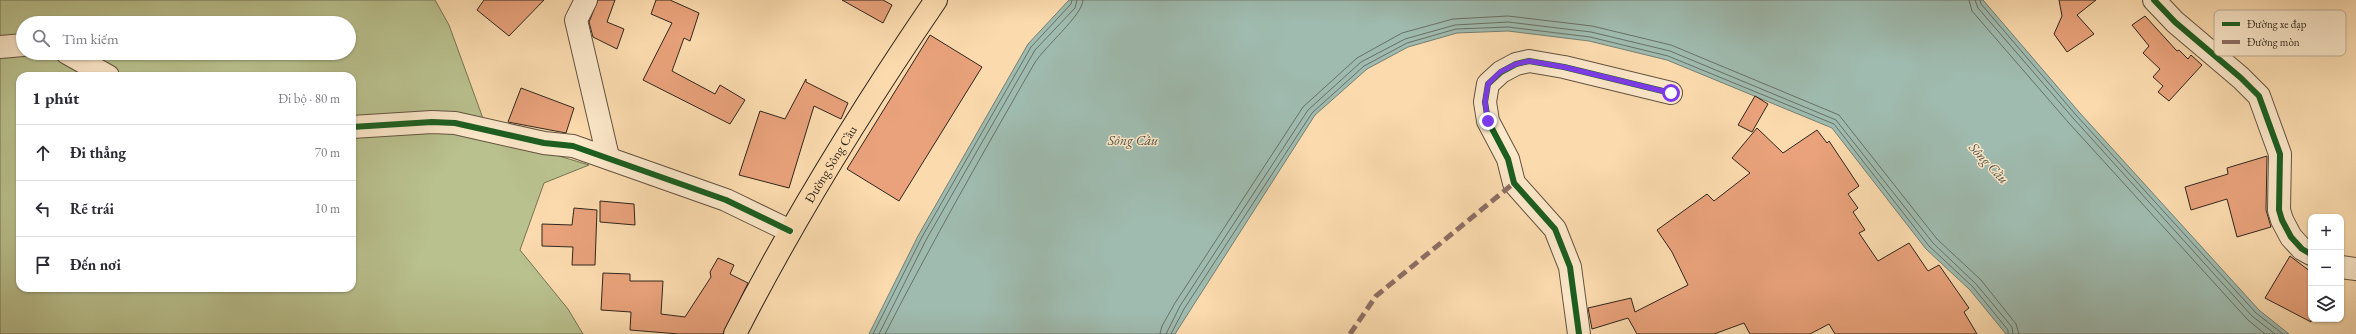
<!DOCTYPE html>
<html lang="vi">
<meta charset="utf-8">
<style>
body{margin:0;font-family:"EB Garamond",serif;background:#f2f2f3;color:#2b2b33}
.controls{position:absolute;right:12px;bottom:12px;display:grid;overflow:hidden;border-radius:8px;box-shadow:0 1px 3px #0004}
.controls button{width:36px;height:36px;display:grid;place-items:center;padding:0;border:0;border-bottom:1px solid #e1e1e2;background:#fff;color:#2b2b33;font:20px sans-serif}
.stop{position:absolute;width:12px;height:12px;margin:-9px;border:3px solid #7c3aed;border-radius:50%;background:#fff}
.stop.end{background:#7c3aed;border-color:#fff;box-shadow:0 1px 4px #0008}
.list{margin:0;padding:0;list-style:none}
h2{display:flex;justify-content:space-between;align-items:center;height:52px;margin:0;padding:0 16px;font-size:17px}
h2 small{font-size:13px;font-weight:400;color:#7c7c81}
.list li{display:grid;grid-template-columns:26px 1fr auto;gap:12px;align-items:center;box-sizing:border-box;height:56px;padding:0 16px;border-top:1px solid #e1e1e2}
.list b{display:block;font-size:15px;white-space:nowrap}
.list em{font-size:13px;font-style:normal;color:#7c7c81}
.icon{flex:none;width:22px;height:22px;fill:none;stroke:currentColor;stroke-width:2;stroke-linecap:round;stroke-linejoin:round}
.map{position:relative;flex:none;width:2356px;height:334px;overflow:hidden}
.search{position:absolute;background:#fff;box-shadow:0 1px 3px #0004;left:16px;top:16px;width:340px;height:44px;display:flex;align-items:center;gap:10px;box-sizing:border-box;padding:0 14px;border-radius:22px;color:#7c7c81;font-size:15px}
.panel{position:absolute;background:#fff;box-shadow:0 1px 3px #0004;left:16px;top:72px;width:340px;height:220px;border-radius:12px}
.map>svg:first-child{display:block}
.green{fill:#b9c18e;stroke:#747455;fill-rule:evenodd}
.water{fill:#9fbbaf;stroke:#737f74}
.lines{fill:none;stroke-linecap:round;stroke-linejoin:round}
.shore{stroke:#687066;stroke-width:1}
.building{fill:#e9a27b;stroke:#30261c}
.minor-casing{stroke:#635340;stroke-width:24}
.major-casing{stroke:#30261c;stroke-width:24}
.minor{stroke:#fce8ca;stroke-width:22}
.major{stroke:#fbdbae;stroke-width:22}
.quiet{stroke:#8d6e63;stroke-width:5;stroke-dasharray:10 5;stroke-linecap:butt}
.cycleway-casing{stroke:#fce8ca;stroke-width:8}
.cycleway{stroke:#1b5e20;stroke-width:6}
.route{stroke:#7c3aed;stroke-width:5}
.labels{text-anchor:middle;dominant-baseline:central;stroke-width:3;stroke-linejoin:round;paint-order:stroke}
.street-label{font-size:13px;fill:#30261c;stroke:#fce8ca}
.water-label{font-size:14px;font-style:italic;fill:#515348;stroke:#fce8ca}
.key{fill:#fce8ca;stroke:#bfae96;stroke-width:1}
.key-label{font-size:11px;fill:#30261c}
</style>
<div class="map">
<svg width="2356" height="334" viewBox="0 0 2356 334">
<rect width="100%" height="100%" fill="#fbdbae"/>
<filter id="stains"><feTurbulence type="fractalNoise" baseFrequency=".005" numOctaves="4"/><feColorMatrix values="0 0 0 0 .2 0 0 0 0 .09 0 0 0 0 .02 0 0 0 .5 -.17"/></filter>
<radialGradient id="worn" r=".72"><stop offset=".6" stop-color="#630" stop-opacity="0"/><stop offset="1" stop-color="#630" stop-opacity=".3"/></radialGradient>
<path class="green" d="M0 0H435L449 25 489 135 589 165 544 183 520 250 568 309 583 334H0ZM23 23H349V53H23ZM20 76H352V288H20Z"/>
<polygon class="water" points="1069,0 1983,0 2079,112 2259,310 2289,334 2006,334 1970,290 1926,249 1832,128 1667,60 1589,41 1508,31 1457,33 1408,47 1367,69 1315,115 1175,334 869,334 918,236 1028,44"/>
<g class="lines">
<g class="shore">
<polyline points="1969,0 1972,11 2068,122 2248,320 2265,334"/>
<polyline points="1975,0 1978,8 2073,118 2252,316 2275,334"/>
<polyline points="1980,0 1981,4 2076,115 2256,313 2283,334"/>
<polyline points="873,334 922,237 1031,47 1071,4 1072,0"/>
<polyline points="879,334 926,240 1035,50 1075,8 1077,0"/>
<path d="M885 334C932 242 983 153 1034 64 1044 47 1083 15 1083 0"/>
<polyline points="1160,334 1162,326 1175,303 1303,107 1357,58 1402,33 1453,19 1508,16 1592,26 1671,45 1839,115 1937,239 1981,280 2016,324 2019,334"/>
<polyline points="1166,334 1180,306 1308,110 1361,62 1405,39 1455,25 1508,22 1591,32 1670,51 1836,120 1933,243 1976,284 2012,327 2013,334"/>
<polyline points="1171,334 1184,309 1312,113 1364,66 1407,43 1456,29 1508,27 1590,37 1668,56 1834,124 1929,246 1973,287 2008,330 2008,334"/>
</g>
</g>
<g class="building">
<polygon points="484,0 544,0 509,36 477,10"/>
<polygon points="598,0 615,0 607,22 624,29 617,49 593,37 589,22"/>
<polygon points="656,0 670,0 699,13 690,41 684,38 672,71 715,94 720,85 745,100 730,124 643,80 672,23 651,14"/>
<polygon points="842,0 883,0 892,5 883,23"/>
<polygon points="2059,0 2096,0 2077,15 2094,34 2067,52 2054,34 2062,16"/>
<polygon points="2145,16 2177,51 2179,50 2188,59 2191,55 2202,65 2169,101 2158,92 2163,86 2153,77 2160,69 2143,53 2149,46 2132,25"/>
<polygon points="930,35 982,67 899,201 847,169"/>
<polygon points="806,79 806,82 848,103 841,119 814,106 789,188 739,175 760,111 785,119"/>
<polygon points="521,88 574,108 566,133 508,122"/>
<polygon points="1755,96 1768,104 1752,132 1738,125"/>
<polygon points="1757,128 1783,153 1817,130 1827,143 1829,141 1859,186 1848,194 1858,208 1853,212 1865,230 1859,233 1878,261 1909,243 1928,271 1939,265 1969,308 1964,312 1977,334 1835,334 1829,324 1810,334 1750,334 1744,323 1714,334 1637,334 1628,318 1592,329 1588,308 1631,298 1635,312 1688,285 1672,252 1657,230 1707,194 1714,201 1750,173 1732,158"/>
<polygon points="2267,156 2266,210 2271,227 2237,237 2227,199 2191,210 2185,187 2228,174 2227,168"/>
<polygon points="600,201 634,204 635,225 600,222"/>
<polygon points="574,208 597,210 595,265 572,265 573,247 542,246 542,224 572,225"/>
<polygon points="2290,256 2311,272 2311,322 2265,298"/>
<polygon points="718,258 734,265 730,274 748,283 723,334 679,334 630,330 631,312 601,310 603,273 630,274 630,281 663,281 661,314 685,317 711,277 710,272"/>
</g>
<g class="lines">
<g class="minor-casing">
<g id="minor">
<polyline points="586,0 576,20 608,157"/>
<polyline points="2154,0 2175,22 2241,78 2259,96 2280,154 2279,210 2282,220 2291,237 2302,249 2311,254"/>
<polyline points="0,47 23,45"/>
<polyline points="67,53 108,76"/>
<polyline points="352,127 432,122 455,123 544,143 573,146 726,200 790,231"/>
<polyline points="2341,267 2356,269"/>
<polyline points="1579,334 1570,267 1555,229 1514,183 1508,159 1488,121 1485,102 1488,84 1501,72 1516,64 1529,61 1564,67 1671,93"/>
</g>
</g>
<g class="major-casing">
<g id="major">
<path id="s1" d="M735 334C794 218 863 107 936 0"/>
</g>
</g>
<use href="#minor" class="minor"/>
<use href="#major" class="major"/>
<polyline class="quiet" points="1350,334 1376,296 1514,183"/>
<g class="cycleway-casing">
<g id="cycleway">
<polyline points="2154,0 2175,22 2241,78 2259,96 2280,154 2279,210 2282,220 2291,237 2302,249 2311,254"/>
<polyline points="352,127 432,122 455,123 544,143 573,146 726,200 790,231"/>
<polyline points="1579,334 1570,267 1555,229 1514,183 1508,159 1488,121 1485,102 1488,84 1501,72 1516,64 1529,61 1564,67 1671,93"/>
</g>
</g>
<use href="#cycleway" class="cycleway"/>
</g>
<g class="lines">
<polyline class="route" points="1488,121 1485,102 1488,84 1500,72 1516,64 1529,61 1564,67 1671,93"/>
</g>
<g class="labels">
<g class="street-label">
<text stroke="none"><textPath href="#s1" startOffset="195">Đường Sông Cầu</textPath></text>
</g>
<g class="water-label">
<text x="1133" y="140">Sông Cầu</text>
<text transform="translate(1989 163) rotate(47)">Sông Cầu</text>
</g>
</g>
<rect x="2214" y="10" width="132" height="46" rx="6" class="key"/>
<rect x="2222" y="22" width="18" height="4" fill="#1b5e20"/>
<rect x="2222" y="40" width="18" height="4" fill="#8d6e63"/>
<g class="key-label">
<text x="2247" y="28">Đường xe đạp</text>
<text x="2247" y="46">Đường mòn</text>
</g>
<rect width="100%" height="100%" filter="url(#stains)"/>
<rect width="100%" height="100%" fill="url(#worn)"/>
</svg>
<div class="controls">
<button>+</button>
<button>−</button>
<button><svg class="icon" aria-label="layers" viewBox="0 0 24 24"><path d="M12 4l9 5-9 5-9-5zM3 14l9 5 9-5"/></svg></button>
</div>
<div class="stop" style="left:1671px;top:93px"></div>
<div class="stop end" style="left:1488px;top:121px"></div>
<div class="search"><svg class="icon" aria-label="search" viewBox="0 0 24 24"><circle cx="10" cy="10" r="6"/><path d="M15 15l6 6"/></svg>Tìm kiếm</div>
<section class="panel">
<h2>1 phút<small>Đi bộ · 80 m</small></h2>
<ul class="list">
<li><svg class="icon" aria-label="ahead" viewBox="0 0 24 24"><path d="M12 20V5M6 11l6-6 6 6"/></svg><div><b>Đi thẳng</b></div><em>70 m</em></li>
<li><svg class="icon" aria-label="left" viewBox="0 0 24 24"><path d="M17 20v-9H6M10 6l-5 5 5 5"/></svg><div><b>Rẽ trái</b></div><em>10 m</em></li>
<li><svg class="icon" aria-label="arrive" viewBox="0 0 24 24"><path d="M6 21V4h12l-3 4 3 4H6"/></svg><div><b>Đến nơi</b></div></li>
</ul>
</section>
</div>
